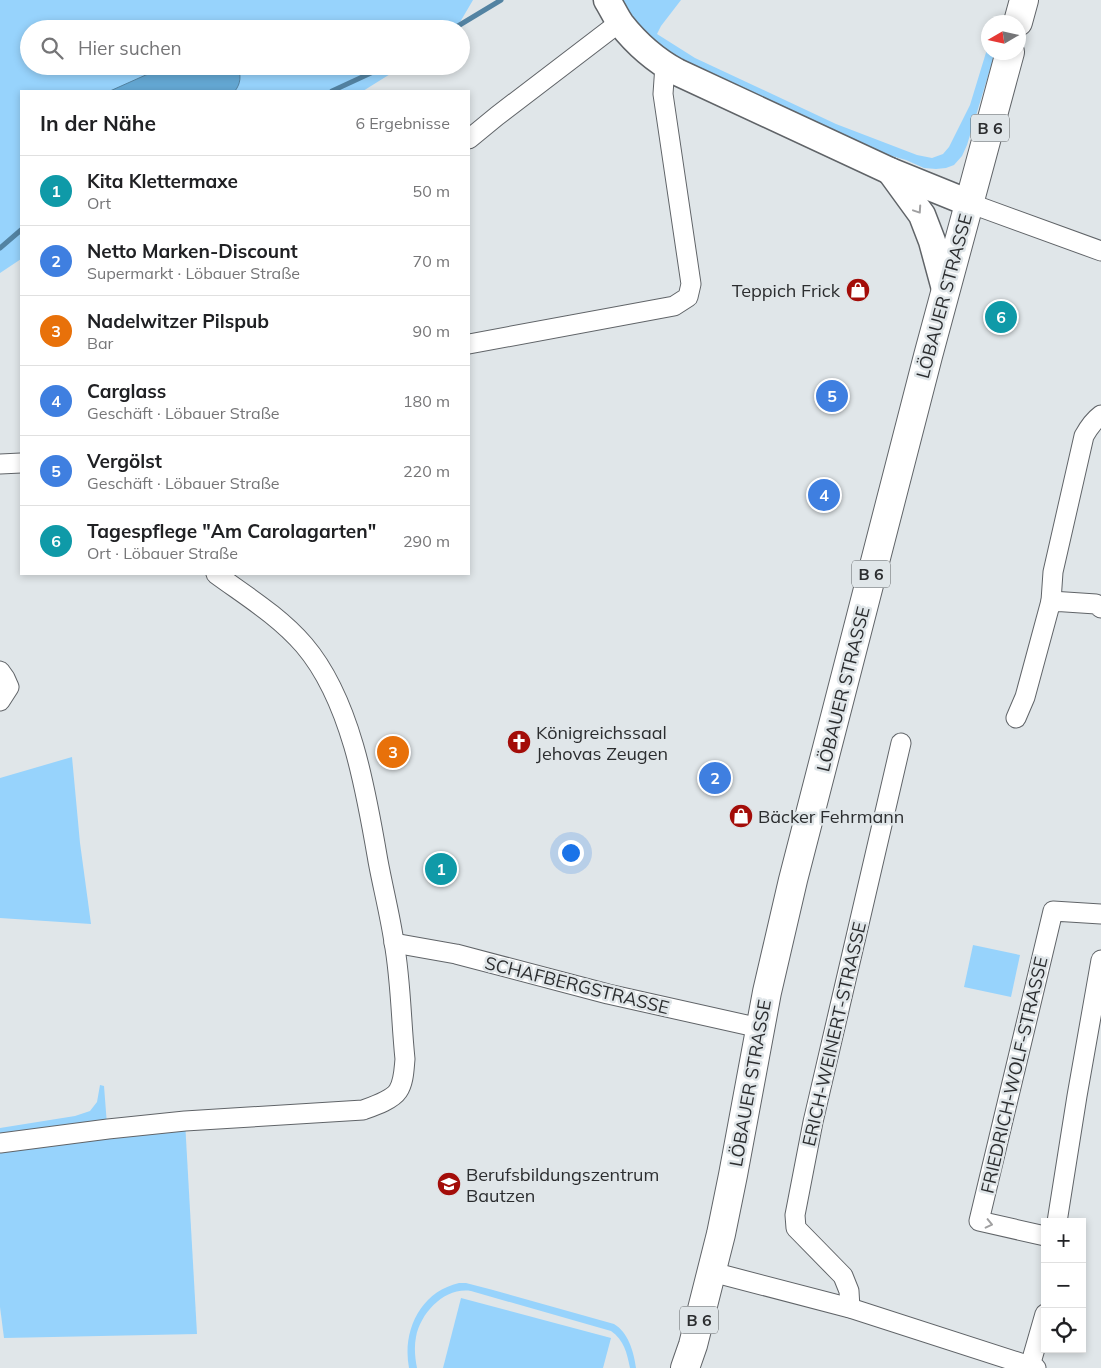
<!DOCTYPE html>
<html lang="de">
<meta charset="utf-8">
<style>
body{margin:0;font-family:Mulish,sans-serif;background:#f6f6f6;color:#202124}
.controls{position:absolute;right:15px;bottom:15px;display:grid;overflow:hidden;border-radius:0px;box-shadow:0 2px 8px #0003}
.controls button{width:45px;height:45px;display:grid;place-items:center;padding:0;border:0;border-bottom:1px solid #e0e0e0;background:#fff;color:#202124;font:25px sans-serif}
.compass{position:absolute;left:981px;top:15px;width:45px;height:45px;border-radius:50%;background:#fff;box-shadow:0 2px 8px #0003;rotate:261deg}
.you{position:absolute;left:570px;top:852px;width:18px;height:18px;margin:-12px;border:4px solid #fff;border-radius:50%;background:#1a73e8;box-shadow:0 0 0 8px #1a73e833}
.badge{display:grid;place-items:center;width:32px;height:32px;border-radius:50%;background:#db2777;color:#fff;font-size:16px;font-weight:700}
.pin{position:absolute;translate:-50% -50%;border:2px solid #fff;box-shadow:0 1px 5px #0006}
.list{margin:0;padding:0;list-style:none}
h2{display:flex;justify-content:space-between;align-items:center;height:65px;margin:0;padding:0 20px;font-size:21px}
h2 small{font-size:16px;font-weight:400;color:#757577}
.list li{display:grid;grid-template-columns:32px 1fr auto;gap:15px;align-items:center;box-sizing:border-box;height:70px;padding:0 20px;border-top:1px solid #e0e0e0}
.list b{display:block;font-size:19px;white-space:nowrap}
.list p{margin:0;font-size:16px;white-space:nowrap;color:#757577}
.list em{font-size:16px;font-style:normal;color:#757577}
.icon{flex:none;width:28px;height:28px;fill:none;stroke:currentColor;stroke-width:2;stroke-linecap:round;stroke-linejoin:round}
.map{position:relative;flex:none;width:1101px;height:1368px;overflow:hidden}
.search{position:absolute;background:#fff;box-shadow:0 2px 8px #0003;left:20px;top:20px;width:450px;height:55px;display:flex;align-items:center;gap:12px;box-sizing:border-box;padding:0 18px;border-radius:28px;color:#757577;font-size:19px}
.panel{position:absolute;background:#fff;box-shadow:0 2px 8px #0003;left:20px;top:90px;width:450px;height:485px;border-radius:0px}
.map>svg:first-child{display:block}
.green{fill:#97d3fc}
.water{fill:#64a8d4;stroke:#5383a2}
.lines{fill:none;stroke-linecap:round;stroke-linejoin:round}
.stream{stroke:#5383a2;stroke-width:5}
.street-casing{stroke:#606468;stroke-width:21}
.secondary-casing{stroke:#606468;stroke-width:29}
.primary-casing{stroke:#606468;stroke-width:30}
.street{stroke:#fff;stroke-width:19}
.secondary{stroke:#fff;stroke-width:26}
.primary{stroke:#fff;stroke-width:28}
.oneway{stroke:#a0a0a1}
.labels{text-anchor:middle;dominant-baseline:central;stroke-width:5;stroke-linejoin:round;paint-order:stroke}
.shield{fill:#e0e6e9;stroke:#616467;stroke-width:1}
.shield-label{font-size:16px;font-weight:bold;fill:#2b2d2f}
.poi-label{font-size:18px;fill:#2b2d2f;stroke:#e0e6e9;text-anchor:start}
.street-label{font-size:18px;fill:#2b2d2f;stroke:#e0e6e9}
</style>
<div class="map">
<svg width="1101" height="1368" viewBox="0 0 1101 1368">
<rect width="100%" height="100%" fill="#e0e6e9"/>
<g class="green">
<polygon points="0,0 473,0 456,29 29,29 29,66 403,66 363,91 21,91 21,259 0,273"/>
<polygon points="621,0 681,0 661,26 657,34 695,58 836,124 917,155 932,158 943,154 949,147 970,105 988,46 988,52 995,53 967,145 962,156 954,165 946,168 936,169 924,168 906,160 870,150 687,65 653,41 626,10"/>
<polygon points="72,757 80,843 91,924 0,918 0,778"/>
<polygon points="973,945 1020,955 1011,997 964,987"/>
<polygon points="100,1085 104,1086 107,1125 0,1139 0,1128 75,1116 90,1111 97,1102"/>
<polygon points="185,1121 197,1334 4,1338 0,1307 0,1143"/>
<path d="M459 1283H466L493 1290 614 1324C628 1332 634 1352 636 1368H630C627 1353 624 1340 611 1331L471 1291C445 1287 421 1312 416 1337 414 1347 415 1358 417 1368H409C402 1331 420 1292 459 1283Z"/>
<polygon points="461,1298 611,1338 603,1368 443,1368"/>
</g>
<path class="water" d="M155 66H238C241 76 241 83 235 91H110L148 74Z"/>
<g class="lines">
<g class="stream">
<polyline points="453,29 501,0"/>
<polyline points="332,91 386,66"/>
<polyline points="0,248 21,230"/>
</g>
<g class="street-casing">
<g id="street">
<polyline points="469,139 497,116 620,22"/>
<polyline points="969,203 1101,251"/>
<polyline points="469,344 674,306 688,297 691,284 663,94 665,65"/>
<polyline points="0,464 21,463"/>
<path d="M1051 601 1053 572 1084 436C1089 427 1093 421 1101 415"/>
<polyline points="0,671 5,678 9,687 0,701"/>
<polyline points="1016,718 1025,697 1051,601 1096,604 1101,608"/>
<polyline points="394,943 456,954 608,994 760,1028"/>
<path d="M0 1143 108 1129 185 1121 363 1110C374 1106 392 1100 398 1091 404 1082 404 1069 405 1059 401 1021 401 981 394 942 390 915 383 888 378 861 366 791 351 700 304 645 279 616 246 596 216 574"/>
<polyline points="1057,1222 1077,1096 1101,960"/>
<polyline points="1045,1236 979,1221 1053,911 1101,914"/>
<polyline points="712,1272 850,1308 1036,1368"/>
<polyline points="850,1308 849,1291 843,1276 796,1228 795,1215 813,1122 901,743"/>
<polyline points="1030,1366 1045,1314"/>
</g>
</g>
<g class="secondary-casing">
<g id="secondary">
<path d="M607 0C612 8 616 17 621 24 636 43 655 60 677 72L890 171 969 203"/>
<polyline points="890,171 922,215 932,241 945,289"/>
</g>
</g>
<g class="primary-casing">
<g id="primary">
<polyline points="1018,22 1024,0"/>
<polyline points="685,1368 693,1345 721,1234 733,1175 767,992 793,880 928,356 1010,52"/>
</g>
</g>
<use href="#street" class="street"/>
<use href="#secondary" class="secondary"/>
<use href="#primary" class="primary"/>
</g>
<defs><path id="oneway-chevron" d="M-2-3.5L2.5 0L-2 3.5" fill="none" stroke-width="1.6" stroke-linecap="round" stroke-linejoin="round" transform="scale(1.25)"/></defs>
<g class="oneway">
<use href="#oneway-chevron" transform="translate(918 210) rotate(56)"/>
<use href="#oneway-chevron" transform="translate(989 1224) rotate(13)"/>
</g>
<defs>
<g id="shop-disc" transform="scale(1.25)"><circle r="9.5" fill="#a30d09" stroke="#e0e6e9"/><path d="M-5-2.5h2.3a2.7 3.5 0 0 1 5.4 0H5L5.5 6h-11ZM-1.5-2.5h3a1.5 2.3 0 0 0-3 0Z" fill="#fff"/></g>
<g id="church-disc" transform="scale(1.25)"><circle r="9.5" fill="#a30d09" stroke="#e0e6e9"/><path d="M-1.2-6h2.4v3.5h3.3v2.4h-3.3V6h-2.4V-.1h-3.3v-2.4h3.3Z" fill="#fff"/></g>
<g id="school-disc" transform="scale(1.25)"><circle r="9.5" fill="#a30d09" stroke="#e0e6e9"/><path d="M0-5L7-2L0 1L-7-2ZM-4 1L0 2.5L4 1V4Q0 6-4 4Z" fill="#fff"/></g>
</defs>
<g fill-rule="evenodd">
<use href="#shop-disc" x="858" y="290"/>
<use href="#church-disc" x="519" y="742"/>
<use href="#shop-disc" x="741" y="816"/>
<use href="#school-disc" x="449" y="1184"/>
</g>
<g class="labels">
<g class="shield">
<rect x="971" y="114.5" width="38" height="27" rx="4"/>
<rect x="852" y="560.5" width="38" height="27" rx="4"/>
<rect x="680" y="1306.5" width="38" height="27" rx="4"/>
</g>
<g class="shield-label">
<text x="990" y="128">B 6</text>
<text x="871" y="574">B 6</text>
<text x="699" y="1320">B 6</text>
</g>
<g class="poi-label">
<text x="840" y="290" text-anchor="end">Teppich Frick</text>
<text x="536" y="732">Königreichssaal<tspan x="536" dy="21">Jehovas Zeugen</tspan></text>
<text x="758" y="816">Bäcker Fehrmann</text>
<text x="466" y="1174">Berufsbildungszentrum<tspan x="466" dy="21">Bautzen</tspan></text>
</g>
<g class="street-label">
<text transform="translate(944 296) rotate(-75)">LÖBAUER STRASSE</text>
<text transform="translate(843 689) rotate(-76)">LÖBAUER STRASSE</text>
<text transform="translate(577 985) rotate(14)">SCHAFBERGSTRASSE</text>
<text transform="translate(834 1034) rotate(-77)">ERICH-WEINERT-STRASSE</text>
<text transform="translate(1014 1075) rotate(-77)">FRIEDRICH-WOLF-STRASSE</text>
<text transform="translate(750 1083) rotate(-80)">LÖBAUER STRASSE</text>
</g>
</g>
</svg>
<div class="controls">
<button>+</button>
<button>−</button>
<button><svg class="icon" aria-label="locate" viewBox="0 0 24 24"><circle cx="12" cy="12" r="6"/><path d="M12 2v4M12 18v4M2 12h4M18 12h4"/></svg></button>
</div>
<svg class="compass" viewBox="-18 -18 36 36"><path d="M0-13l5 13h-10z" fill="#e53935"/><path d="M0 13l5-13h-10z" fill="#757577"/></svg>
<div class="you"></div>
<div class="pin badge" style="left:441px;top:869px;background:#0f9aa8">1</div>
<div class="pin badge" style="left:715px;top:778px;background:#3f7fe0">2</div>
<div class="pin badge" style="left:393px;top:752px;background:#e8710a">3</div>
<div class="pin badge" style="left:824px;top:495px;background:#3f7fe0">4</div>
<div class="pin badge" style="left:832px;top:396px;background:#3f7fe0">5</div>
<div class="pin badge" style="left:1001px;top:317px;background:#0f9aa8">6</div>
<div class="search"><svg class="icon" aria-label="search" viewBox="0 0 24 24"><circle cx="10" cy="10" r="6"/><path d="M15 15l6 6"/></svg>Hier suchen</div>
<section class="panel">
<h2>In der Nähe<small>6 Ergebnisse</small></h2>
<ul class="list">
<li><span class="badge" style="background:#0f9aa8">1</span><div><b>Kita Klettermaxe</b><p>Ort</p></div><em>50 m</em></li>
<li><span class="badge" style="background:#3f7fe0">2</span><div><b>Netto Marken-Discount</b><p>Supermarkt · Löbauer Straße</p></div><em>70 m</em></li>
<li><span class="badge" style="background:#e8710a">3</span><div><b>Nadelwitzer Pilspub</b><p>Bar</p></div><em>90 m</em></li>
<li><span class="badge" style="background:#3f7fe0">4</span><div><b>Carglass</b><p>Geschäft · Löbauer Straße</p></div><em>180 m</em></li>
<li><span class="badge" style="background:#3f7fe0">5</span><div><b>Vergölst</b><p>Geschäft · Löbauer Straße</p></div><em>220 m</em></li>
<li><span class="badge" style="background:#0f9aa8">6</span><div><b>Tagespflege &quot;Am Carolagarten&quot;</b><p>Ort · Löbauer Straße</p></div><em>290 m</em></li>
</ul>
</section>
</div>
